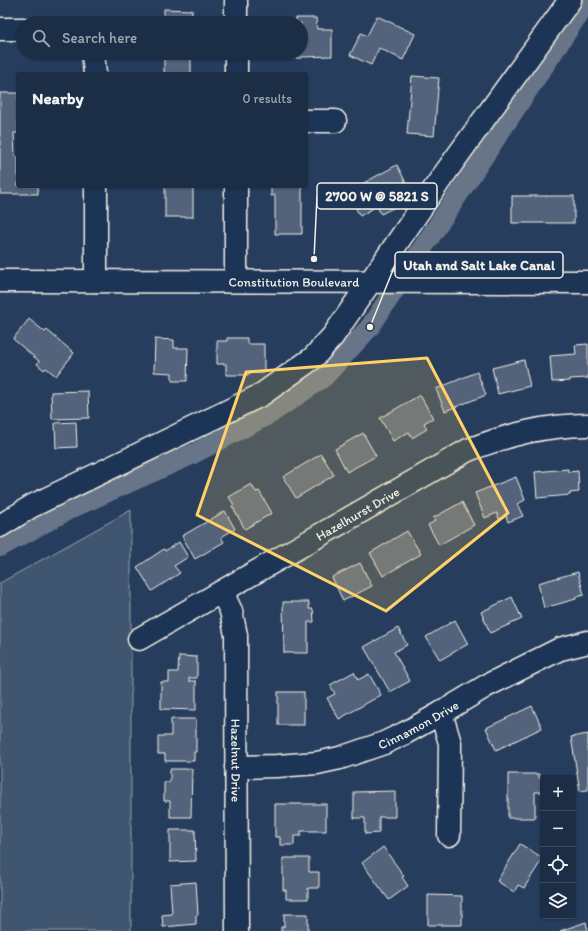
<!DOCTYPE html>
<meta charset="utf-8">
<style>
body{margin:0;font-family:Itim,sans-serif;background:#293a51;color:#f1f3f6}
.controls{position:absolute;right:12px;bottom:12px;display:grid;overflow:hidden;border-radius:4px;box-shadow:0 1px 3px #0004}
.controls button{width:36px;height:36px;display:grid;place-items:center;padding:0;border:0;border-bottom:1px solid #3a4a5f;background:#1c2e46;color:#f1f3f6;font:20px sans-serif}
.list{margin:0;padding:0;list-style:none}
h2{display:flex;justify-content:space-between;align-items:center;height:52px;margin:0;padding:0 16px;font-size:17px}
h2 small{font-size:13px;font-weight:400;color:#a0a8b3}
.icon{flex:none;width:22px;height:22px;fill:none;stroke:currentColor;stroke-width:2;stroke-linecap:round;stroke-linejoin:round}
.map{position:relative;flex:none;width:588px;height:931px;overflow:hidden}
.search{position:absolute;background:#1c2e46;box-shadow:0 1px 3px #0004;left:16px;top:16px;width:292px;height:44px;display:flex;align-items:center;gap:10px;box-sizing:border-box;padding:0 14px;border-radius:22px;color:#a0a8b3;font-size:15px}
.panel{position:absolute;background:#1c2e46;box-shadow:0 1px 3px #0004;left:16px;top:72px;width:292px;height:116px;border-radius:4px}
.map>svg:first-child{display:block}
.green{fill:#40546f;stroke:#9aa2ac}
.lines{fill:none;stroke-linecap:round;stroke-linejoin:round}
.canal{stroke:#677588;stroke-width:20}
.building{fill:#52647b;stroke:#f4f1e8}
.minor-casing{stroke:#f4f1e8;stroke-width:25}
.major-casing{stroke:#f4f1e8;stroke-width:25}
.minor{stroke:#1d3557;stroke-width:22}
.major{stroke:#1d3557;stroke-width:22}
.marked{fill:#ffd166;fill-opacity:0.2;stroke:#ffd166;stroke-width:3;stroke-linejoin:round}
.labels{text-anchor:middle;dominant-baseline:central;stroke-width:3;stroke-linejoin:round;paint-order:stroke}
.street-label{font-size:13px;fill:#f4f1e8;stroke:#1d3557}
.leader{fill:none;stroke:#f4f1e8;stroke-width:1.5}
.callout-dot{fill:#f4f1e8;stroke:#1d3557;stroke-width:1.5}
.callout{fill:#1d3557;stroke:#f4f1e8;stroke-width:1.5}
.callout-label{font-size:14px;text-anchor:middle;font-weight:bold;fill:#f4f1e8}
</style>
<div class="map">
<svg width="588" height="931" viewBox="0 0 588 931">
<rect width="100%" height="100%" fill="#263d5d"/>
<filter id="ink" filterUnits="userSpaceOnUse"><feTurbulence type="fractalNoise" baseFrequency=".025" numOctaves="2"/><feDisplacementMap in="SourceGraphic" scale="8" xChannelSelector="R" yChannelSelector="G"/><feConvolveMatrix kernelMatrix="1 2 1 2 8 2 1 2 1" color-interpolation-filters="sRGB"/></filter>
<g filter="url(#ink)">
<polygon class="green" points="131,510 131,931 0,931 0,583"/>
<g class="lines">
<polyline class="canal" points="0,547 72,508 193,454 270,414 324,377 370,327 588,0"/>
</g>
<g class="building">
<polygon points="164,9 192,10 192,23 164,23"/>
<polygon points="377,16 415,34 403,60 379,48 371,65 350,55 361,33 367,36"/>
<polygon points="296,18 316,18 317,29 332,29 332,56 301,57 301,58 275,59 275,53 301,53 301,23 296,23"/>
<rect x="164" y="53" width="27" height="21"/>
<polygon points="412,76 439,78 434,136 407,134"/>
<polygon points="0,93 18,93 18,133 14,133 15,157 18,157 18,186 38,186 38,194 0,194"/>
<polygon points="397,165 409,189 397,196 401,204 381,214 377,206 360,216 347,192"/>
<rect x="165" y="186" width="28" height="31"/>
<polygon points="271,186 302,186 302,234 275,234 275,195 271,196"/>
<rect x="512" y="196" width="62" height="27"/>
<polygon points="29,319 45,332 47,330 74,353 56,376 46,368 44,370 37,364 39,361 13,339"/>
<polygon points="227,338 247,338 247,344 264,344 264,373 248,373 248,375 226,375 226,364 217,364 217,341 227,341"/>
<polygon points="155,339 174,340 174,348 188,348 187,381 172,381 172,373 154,372"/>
<polygon points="588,344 588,378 570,379 570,381 552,382 550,356 576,354 575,345"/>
<polygon points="524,360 530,386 498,394 492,368"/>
<polygon points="477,372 486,395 445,411 436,389"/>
<polygon points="88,391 89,418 52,419 51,392"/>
<polygon points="420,395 433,418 424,423 427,429 412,438 409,432 393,441 380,418"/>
<polygon points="76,422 77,447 56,448 55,423"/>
<polygon points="363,433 376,456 347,472 335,449"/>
<polygon points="321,454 334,475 296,498 283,477"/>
<polygon points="568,469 568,472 578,471 579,492 570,493 570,495 537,498 535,472"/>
<polygon points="516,477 525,500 517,504 523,516 508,522 506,516 499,519 497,513 485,518 475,493"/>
<polygon points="251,484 256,492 259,491 272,513 245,529 232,506 234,505 229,497"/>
<polygon points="462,502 474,525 439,545 428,525 435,521 433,518"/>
<polygon points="225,511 235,529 221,537 224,542 195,559 182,536"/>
<polygon points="407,531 421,554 383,576 370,553"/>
<polygon points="179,542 188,557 174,566 180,573 152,591 137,567 164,549 165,551"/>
<polygon points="360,563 372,586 343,601 332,577"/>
<polygon points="578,572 584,595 576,597 576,599 544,608 538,583"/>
<polygon points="512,597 522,619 490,633 481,612"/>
<polygon points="283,602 309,602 309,609 313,609 314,622 308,622 308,653 284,653"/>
<polygon points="455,620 468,644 440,660 426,637"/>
<polygon points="398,628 407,645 394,652 410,681 390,692 364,647"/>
<polygon points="179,656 197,657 197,678 189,678 189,681 196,681 196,710 161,709 161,682 169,682 169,672 178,672"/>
<polygon points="354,672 358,680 369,674 381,695 339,719 327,698 335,694 330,685"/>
<rect x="278" y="692" width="26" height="33"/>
<polygon points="532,706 542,728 496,750 486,728"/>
<polygon points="171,719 196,719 196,752 194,752 194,761 165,761 165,754 158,754 158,736 171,736"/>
<polygon points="588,734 588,790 580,791 571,737"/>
<polygon points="170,769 192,769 191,817 170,817 170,801 164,801 164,782 170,782"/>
<polygon points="508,774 539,774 539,778 543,778 543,792 535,792 535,818 508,818"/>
<polygon points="395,791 395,817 379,817 379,833 365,834 365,818 354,818 354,792"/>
<polygon points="275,804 326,804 326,831 301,831 301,836 294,836 294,845 280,845 280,837 275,837"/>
<polygon points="170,830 195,830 196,861 170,862"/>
<polygon points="520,844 543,858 524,888 518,885 514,892 497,881"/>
<polygon points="383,847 404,876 402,877 408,886 389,900 362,863"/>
<polygon points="283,858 309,858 309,872 319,872 319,888 308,888 308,899 286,899 286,890 283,890"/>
<polygon points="196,882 198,915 196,915 196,924 163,927 162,915 172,914 170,884"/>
<polygon points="428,895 462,896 462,925 428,925"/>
<polygon points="284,914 308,914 308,931 281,931 281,927 284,927"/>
<polygon points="586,922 588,931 560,931"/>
</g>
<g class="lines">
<g class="minor-casing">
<g id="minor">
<polyline points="236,0 236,23"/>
<polyline points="0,29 23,29"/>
<polyline points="93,53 95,74"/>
<polyline points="236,53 236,74"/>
<polyline points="306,121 335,121"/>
<polyline points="96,186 96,281"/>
<polyline points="236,186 236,281"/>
<polyline points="0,526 32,506 261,395 313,358 333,336 443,176 570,0"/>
<path id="s1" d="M222 592 231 611 236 635 237 931"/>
<path id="s2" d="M139 639 468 450C508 435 545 425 588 425"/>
<polyline points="441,713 450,743 449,835"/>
<path id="s3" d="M236 767 277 766 317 763 340 758 384 743 405 733 441 713 486 686 560 649 588 642"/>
</g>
</g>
<g class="major-casing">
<g id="major">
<path id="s4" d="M0 281 588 282"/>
</g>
</g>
<use href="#minor" class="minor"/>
<use href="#major" class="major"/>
</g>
</g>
<path class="marked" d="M427 358 508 513 386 611 197 515 246 372Z"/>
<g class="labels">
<g class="street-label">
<text stroke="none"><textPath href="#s4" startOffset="294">Constitution Boulevard</textPath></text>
<text stroke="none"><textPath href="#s2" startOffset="252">Hazelhurst Drive</textPath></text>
<text stroke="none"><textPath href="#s3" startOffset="190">Cinnamon Drive</textPath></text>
<text stroke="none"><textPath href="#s1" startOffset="171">Hazelnut Drive</textPath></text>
</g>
</g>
<path class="leader" d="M314 259L317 196M370 327L395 265"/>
<g class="callout-dot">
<circle cx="314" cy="259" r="4"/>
<circle cx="370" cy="327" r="4"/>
</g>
<g class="callout">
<rect x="317" y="183" width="120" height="26" rx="4"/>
<rect x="395" y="252" width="168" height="26" rx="4"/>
</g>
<g class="callout-label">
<text x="377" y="201">2700 W @ 5821 S</text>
<text x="479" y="270">Utah and Salt Lake Canal</text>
</g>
</svg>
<div class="controls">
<button>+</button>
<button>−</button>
<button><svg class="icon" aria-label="locate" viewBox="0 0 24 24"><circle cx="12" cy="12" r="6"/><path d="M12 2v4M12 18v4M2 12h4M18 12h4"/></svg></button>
<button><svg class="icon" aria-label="layers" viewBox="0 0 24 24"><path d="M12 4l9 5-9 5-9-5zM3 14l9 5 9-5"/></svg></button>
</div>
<div class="search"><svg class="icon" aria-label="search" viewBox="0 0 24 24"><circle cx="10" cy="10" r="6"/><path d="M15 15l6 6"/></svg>Search here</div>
<section class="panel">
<h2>Nearby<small>0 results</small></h2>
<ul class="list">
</ul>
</section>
</div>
